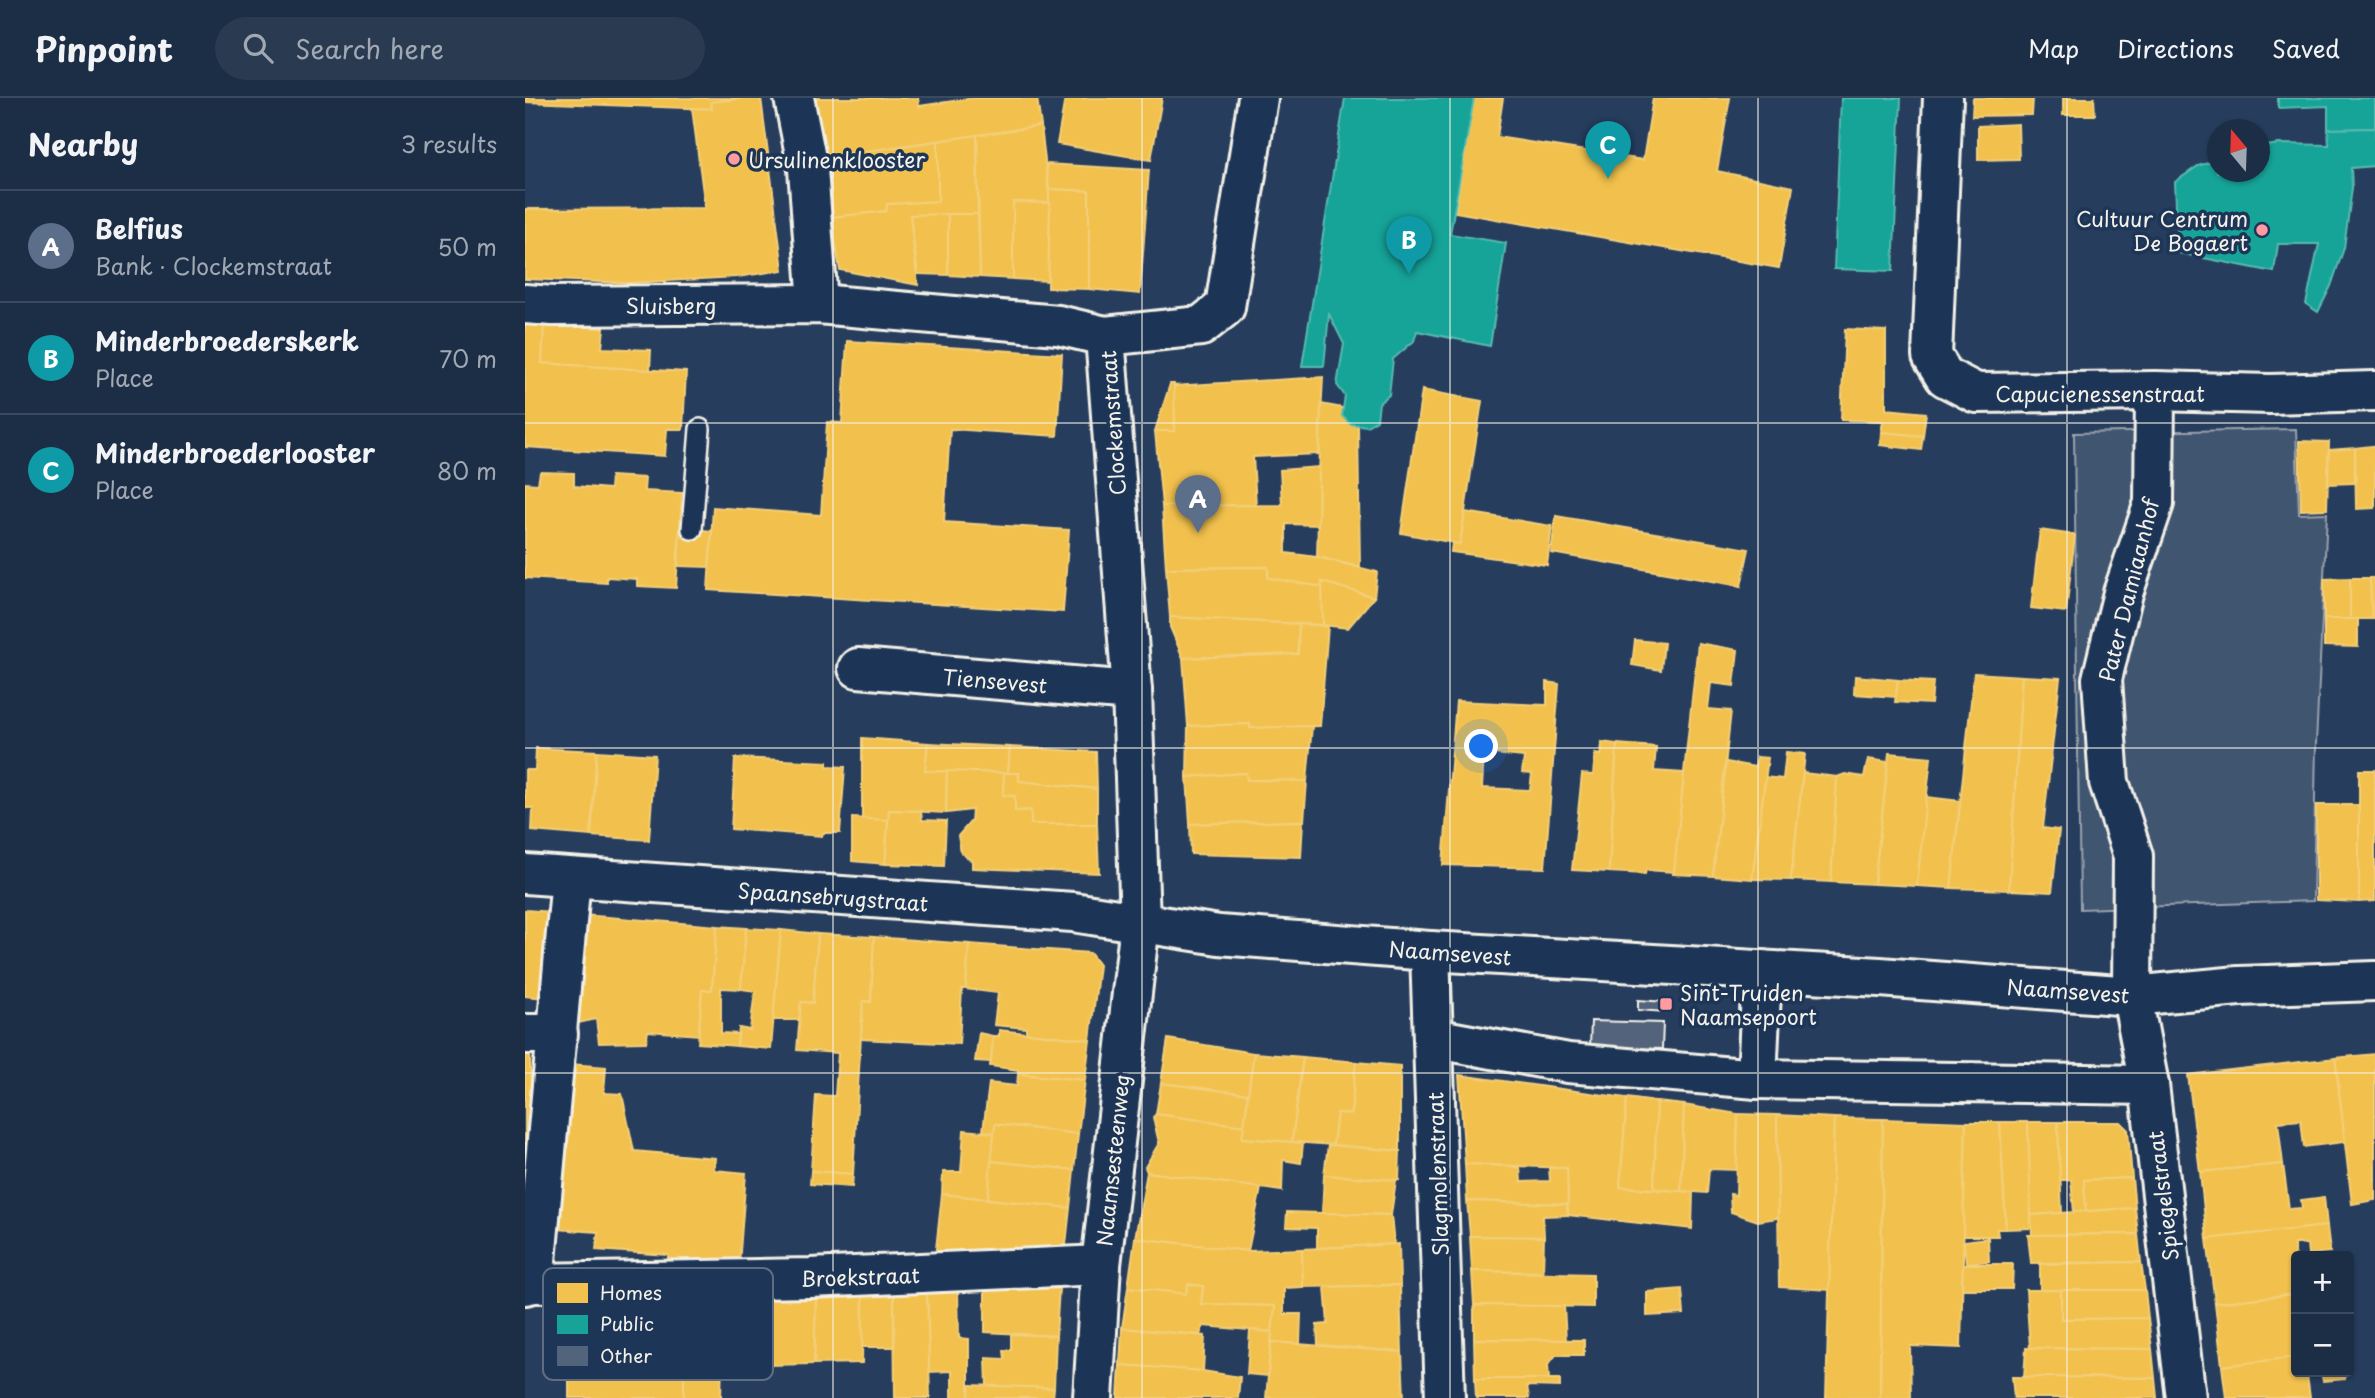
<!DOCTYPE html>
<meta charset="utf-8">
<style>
body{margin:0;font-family:"Playpen Sans",sans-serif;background:#293a51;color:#f1f3f6}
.controls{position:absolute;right:21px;bottom:21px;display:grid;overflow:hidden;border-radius:7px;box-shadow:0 2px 5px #0004}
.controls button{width:63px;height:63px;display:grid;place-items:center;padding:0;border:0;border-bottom:2px solid #3a4a5f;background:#1c2e46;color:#f1f3f6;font:35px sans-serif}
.compass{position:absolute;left:1682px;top:21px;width:63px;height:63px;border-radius:50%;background:#1c2e46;box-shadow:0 2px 5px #0004;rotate:341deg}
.you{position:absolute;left:957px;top:649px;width:24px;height:24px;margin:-18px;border:5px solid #fff;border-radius:50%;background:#1a73e8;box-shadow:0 0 0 10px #1a73e833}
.badge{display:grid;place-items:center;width:46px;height:46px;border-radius:50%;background:#1a73e8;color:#fff;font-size:23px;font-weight:700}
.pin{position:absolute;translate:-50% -58px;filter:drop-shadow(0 2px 4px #0008)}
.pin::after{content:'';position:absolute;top:37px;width:24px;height:21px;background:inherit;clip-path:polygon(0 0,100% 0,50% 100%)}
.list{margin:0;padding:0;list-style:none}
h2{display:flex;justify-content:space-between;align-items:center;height:91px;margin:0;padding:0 28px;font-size:30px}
h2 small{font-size:23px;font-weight:400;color:#a0a8b3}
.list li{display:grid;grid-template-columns:46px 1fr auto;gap:21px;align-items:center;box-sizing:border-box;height:112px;padding:0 28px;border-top:2px solid #3a4a5f}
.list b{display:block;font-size:26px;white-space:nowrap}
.list p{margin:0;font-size:23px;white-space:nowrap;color:#a0a8b3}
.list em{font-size:23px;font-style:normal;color:#a0a8b3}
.icon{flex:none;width:38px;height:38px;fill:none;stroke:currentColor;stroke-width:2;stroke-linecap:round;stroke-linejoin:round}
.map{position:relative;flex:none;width:1850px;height:1300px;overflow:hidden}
header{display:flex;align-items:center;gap:42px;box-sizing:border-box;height:98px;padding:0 35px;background:#1c2e46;border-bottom:2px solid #3a4a5f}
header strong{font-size:33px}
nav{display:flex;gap:38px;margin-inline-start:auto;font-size:24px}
.search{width:490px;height:63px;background:#293a51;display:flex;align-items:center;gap:18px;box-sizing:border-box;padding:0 24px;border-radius:38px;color:#a0a8b3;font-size:26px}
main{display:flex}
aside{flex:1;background:#1c2e46}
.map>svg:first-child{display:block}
.green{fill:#40546f;stroke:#9aa2ac;stroke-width:2}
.homes{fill:#f2c14e;stroke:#f3cf7c;stroke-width:2;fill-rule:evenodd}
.public{fill:#17a398;stroke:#59bab0;stroke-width:2}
.building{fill:#52647b;stroke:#f4f1e8;stroke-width:2}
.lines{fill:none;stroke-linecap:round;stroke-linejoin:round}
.lane-casing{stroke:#f4f1e8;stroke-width:24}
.street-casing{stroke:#f4f1e8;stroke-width:44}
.secondary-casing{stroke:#f4f1e8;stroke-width:44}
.lane{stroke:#1d3557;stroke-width:19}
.street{stroke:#1d3557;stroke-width:38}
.secondary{stroke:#1d3557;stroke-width:38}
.grid{fill:none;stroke:#f4f1e8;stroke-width:2;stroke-opacity:0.55}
.poi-dot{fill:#ff9aa2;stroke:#1d3557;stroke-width:2.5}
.labels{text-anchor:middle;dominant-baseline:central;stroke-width:7;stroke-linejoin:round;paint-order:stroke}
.poi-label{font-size:21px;fill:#f4f1e8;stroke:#1d3557;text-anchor:start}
.street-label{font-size:21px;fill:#f4f1e8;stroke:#1d3557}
.key{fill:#1d3557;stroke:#5e6d82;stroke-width:2}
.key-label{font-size:19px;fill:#f4f1e8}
</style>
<header>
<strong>Pinpoint</strong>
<div class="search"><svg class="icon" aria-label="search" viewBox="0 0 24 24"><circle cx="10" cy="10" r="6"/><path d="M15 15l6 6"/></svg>Search here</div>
<nav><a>Map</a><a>Directions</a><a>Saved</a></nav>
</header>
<main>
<aside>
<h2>Nearby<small>3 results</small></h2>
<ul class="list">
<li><span class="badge" style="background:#5c6f8a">A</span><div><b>Belfius</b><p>Bank · Clockemstraat</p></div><em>50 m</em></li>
<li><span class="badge" style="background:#0f9aa8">B</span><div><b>Minderbroederskerk</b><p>Place</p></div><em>70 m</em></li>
<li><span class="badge" style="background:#0f9aa8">C</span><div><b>Minderbroederlooster</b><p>Place</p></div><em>80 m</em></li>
</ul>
</aside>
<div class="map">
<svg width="1850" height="1300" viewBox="0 0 1850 1300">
<rect width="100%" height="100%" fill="#263d5d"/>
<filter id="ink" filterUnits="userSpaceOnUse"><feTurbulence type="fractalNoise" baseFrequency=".0143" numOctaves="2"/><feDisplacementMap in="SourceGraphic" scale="14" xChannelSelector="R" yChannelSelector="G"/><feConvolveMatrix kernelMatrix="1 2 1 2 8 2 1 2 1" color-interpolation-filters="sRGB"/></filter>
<g filter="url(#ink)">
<polygon class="green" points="1771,331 1774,416 1802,415 1791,646 1788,803 1555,811 1549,335"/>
<g class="homes">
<polygon points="0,0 219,0 186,4 187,11 0,4"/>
<polygon points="219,0 236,0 258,172 212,179 105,185 0,181 0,111 180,110 167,10 187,11 186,4"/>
<polygon points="286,0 393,0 394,8 449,0 512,0 516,28 299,59"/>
<polygon points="540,0 637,0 626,62 532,46"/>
<polygon points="949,0 978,0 972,39 1118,62 1128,0 1205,0 1192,73 1268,89 1254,170 930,114"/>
<polygon points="1448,0 1508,0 1507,17 1447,18"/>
<polygon points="1538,0 1569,0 1570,17 1538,17"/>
<polygon points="1493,26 1494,61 1453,62 1453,28"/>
<polygon points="516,28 525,105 488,104 488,181 455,179 452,37"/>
<polygon points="452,37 453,116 385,117 393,187 315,172 306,119 361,113 362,106 413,103 413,43"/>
<polygon points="413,43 413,103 362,106 361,113 306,119 299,59"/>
<polygon points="521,66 624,72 615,196 564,191 564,93 524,91"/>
<polygon points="524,91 564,93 564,191 523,190"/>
<polygon points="488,104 525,105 523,183 488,181"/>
<polygon points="423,116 453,116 455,179 423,177"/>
<polygon points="423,116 423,177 393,176 385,117"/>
<polygon points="0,226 19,227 17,265 161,274 158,331 142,331 140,358 0,349"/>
<polygon points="19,227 79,230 77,250 126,252 125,272 17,265"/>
<polygon points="1320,231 1361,233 1361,311 1401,315 1398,338 1356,334 1358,323 1316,322"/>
<polygon points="322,243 537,256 532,338 425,331 419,424 544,432 538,514 183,492 188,409 296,417 302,324 317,325"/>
<polygon points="798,279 794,356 728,359 731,407 637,408 630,333 650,333 648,288"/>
<polygon points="645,286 649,286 650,333 630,333"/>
<polygon points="897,292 957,303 935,446 876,435"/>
<polygon points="796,306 818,310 817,318 825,326 833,327 835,469 792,459"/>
<polygon points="1356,334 1398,338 1396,352 1355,347"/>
<polygon points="1774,343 1804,344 1802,411 1776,412"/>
<polygon points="1847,348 1850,348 1850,410 1831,411 1830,350"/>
<polygon points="1830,350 1830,385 1803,386 1804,352"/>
<polygon points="794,369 793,427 761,426 761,455 792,459 852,474 849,499 797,484 798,489 793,489 743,480 743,469 641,470 637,408 757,407 755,372"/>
<polygon points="15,374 49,375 49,388 85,391 86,378 120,380 119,393 157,395 151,490 112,488 112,481 82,479 82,485 0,480 0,385 13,386"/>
<polygon points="940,414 1027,428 1022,467 926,454 927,445 935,446"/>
<polygon points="1031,418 1224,451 1216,488 1026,455"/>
<polygon points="155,430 187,433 184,469 153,468"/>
<polygon points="1515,432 1550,437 1541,514 1506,510"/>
<polygon points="743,469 743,480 798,489 798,527 645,519 641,470"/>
<polygon points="1825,480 1825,521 1799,521 1799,481"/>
<polygon points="1825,480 1845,480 1847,521 1825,521"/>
<polygon points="1845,480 1850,480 1850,521 1847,521"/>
<polygon points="797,484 839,496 849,499 823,530 798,527"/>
<polygon points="645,519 774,526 773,556 658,560 645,529"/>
<polygon points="1799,521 1833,521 1833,549 1799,548"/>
<polygon points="774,526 803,528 795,628 725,630 725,626 663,628 658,560 773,556"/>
<polygon points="1110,542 1139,545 1136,572 1107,567"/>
<polygon points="1173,545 1213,552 1209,588 1186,585 1183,611 1206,613 1188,778 1148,776"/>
<polygon points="1449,575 1497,578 1484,792 1426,790"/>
<polygon points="1330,578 1373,582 1371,599 1329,596"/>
<polygon points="1497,578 1535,580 1518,730 1534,732 1527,794 1484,792"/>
<polygon points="1373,582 1408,584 1406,606 1370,604"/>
<path d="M1022 584 1034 586 1020 770 918 767 931 603 1022 607ZM959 655 999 659 997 675 1007 676 1005 692 957 690Z"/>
<polygon points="725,626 725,630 787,628 782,683 722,682 721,675 662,679 663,628"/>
<polygon points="337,640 403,645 400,673 422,673 421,715 364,712 363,722 337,722"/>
<polygon points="1077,644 1092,646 1084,774 1047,772 1057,676 1068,677 1070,656 1076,657"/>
<polygon points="403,645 485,649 483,675 400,673"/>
<polygon points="1092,646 1131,649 1129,673 1159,675 1149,774 1121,772 1120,776 1084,774"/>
<polygon points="485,649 571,654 572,691 494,683 494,675 483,675"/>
<polygon points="11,650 72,653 66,738 7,733 8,710 0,710 0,672 10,672"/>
<polygon points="72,653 130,657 124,742 66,738"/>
<polygon points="1261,654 1280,656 1266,782 1227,781 1240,679 1258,681"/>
<polygon points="1364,655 1406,659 1392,788 1349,786"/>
<polygon points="1232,659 1243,660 1227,781 1188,778 1201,664 1230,669"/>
<polygon points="210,660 302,664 302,668 320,669 315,735 298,735 297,738 206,731"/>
<polygon points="1343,661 1363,664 1349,786 1306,784 1312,679 1320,676 1339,679"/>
<polygon points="1834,672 1850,672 1850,803 1834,804"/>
<polygon points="422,673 479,675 478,697 490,698 490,713 506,712 506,726 572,726 574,775 447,770 447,763 436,755 433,738 446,723 447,712 421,715"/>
<polygon points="479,675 494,675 494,683 572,691 572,726 506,726 506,712 490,713 490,698 478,697"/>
<polygon points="721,675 722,682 782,683 779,723 665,726 662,679"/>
<polygon points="1278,675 1312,679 1306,784 1266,782"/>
<polygon points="1401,699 1435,703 1426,790 1392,788"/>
<polygon points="1791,707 1834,707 1834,804 1791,802"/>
<polygon points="364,712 396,713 397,722 421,723 419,768 360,766"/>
<polygon points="327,720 363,722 360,766 327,763"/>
<polygon points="778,723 776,759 666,756 665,726"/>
<polygon points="0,812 27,814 21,900 0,898"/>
<polygon points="58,817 192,828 187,892 177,892 174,937 123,933 121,944 74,945 71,921 49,926"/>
<polygon points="192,828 221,830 216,891 196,890 196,935 213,936 212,948 173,945 177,892 187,892"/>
<polygon points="221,830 256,832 246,951 212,948 214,930 225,932 230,893 216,891"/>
<polygon points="256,832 293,836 288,905 276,904 274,922 248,922"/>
<polygon points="293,836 349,839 346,904 338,903 328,1076 286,1073 291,997 310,998 313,955 272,952 276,904 288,905"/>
<polygon points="349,839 444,846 441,891 437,891 434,946 336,941 338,903 346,904"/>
<polygon points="444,846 565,855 574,867 565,942 501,935 501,930 469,927 473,895 441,891"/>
<polygon points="474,932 565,942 560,982 493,976 493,972 465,968 468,938 474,938"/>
<polygon points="454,935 468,938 466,964 450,963"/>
<polygon points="643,941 729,955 723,996 636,985"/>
<polygon points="0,953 5,953 7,1062 6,1065 0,1065"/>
<polygon points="729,955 778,959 767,1044 717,1040"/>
<polygon points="1850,956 1850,1102 1827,1106 1810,960"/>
<polygon points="778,959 831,964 826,1016 812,1015 808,1047 767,1044"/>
<polygon points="1810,960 1820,1044 1779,1049 1776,1022 1753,1024 1758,1066 1675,1074 1663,977"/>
<polygon points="831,964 875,968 875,1053 808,1047 812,1015 826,1016"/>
<polygon points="45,966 81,969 79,995 97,996 109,1053 190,1060 189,1072 221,1075 214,1167 143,1161 143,1157 71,1152 73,1134 31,1131"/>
<polygon points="493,976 560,982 553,1036 471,1026 469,1035 458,1033 464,985 492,988"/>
<polygon points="934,977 1102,1000 1095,1089 1168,1094 1167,1131 1043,1117 1042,1070 940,1066"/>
<polygon points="636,985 723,996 719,1028 631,1016"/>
<polygon points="1102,1000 1132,1004 1129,1091 1095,1089"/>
<polygon points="1132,1004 1159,1007 1156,1093 1129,1091"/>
<polygon points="1159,1007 1213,1016 1212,1072 1184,1071 1182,1095 1156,1093"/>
<polygon points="631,1016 719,1028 717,1040 778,1045 776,1065 758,1062 757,1093 622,1074 620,1069 634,1045 628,1019"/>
<polygon points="1213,1016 1252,1017 1253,1120 1233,1123 1206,1114 1205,1096 1211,1097"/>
<polygon points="1252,1017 1309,1020 1306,1192 1254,1189"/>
<polygon points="1309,1020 1358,1021 1355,1300 1301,1300"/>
<polygon points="1358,1021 1441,1024 1436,1250 1385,1248 1386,1300 1355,1300"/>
<polygon points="1441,1024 1475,1024 1481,1131 1472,1131 1473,1138 1438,1138"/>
<polygon points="1475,1024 1503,1024 1507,1130 1481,1131"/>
<polygon points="1503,1024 1533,1024 1537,1115 1506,1117"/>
<polygon points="1533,1024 1595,1024 1603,1032 1607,1080 1559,1082 1561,1113 1549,1114 1546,1082 1535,1082"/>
<polygon points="470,1026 553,1036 549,1072 466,1063"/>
<polygon points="439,1032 469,1035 463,1101 417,1096 418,1074 436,1074"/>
<polygon points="803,1047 875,1053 874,1082 799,1077"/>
<polygon points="466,1063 549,1072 545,1110 463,1101"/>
<polygon points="940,1066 995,1069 996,1084 1025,1083 1024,1070 1042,1070 1043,1106 942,1103"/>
<polygon points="1758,1066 1764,1111 1777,1110 1776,1102 1799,1099 1802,1128 1682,1141 1675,1074"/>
<polygon points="286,1073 328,1076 327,1089 285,1086"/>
<polygon points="622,1074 736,1090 723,1153 610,1140"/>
<polygon points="799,1077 871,1082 866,1117 797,1115"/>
<polygon points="1607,1080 1610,1110 1561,1113 1559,1082"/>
<polygon points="417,1096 545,1110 539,1165 410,1160"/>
<polygon points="942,1103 1042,1106 1043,1117 1018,1118 1019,1139 945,1138"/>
<polygon points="1610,1110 1613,1136 1507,1137 1506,1117"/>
<polygon points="762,1114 866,1117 869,1146 792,1150 792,1130 761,1129"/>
<polygon points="1802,1128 1805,1154 1783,1156 1782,1146 1769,1146 1771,1196 1690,1205 1682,1141"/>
<polygon points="1613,1136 1616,1164 1506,1165 1503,1137"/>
<polygon points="945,1138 1019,1139 1018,1174 947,1173"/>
<polygon points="610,1140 723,1153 777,1151 778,1189 759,1190 759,1216 776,1216 775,1246 746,1244 750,1208 676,1206 678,1188 663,1186 661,1196 603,1189"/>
<polygon points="1463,1140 1464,1163 1441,1165 1439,1143"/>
<polygon points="874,1146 875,1187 778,1189 777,1151"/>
<polygon points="1616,1164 1620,1192 1515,1192 1515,1166"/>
<polygon points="1438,1166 1488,1166 1487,1191 1437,1191"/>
<polygon points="947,1173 1068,1176 1068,1209 949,1207"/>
<polygon points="663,1186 678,1188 676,1206 750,1208 747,1234 678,1228 675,1237 597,1230 603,1189 661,1196"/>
<polygon points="875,1187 877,1254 793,1247 792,1227 803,1226 800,1189"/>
<polygon points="534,1190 531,1238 460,1234 460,1192"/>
<polygon points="1157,1191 1159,1216 1122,1218 1122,1194"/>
<polygon points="1501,1192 1537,1192 1536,1221 1623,1220 1627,1251 1505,1250"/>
<polygon points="1536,1192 1620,1192 1623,1220 1536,1221"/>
<polygon points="433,1193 434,1240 444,1241 444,1300 427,1300 427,1273 404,1274 402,1194"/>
<polygon points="402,1194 405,1300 370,1300 369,1195"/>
<polygon points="369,1195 369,1249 337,1249 338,1196"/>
<polygon points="338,1196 337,1265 289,1266 291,1198"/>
<polygon points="1771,1196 1771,1259 1697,1268 1690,1205"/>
<polygon points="291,1198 289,1266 241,1267 245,1199"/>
<polygon points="949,1207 1039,1208 1041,1242 949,1241"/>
<polygon points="198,1223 196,1300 159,1300 159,1224"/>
<polygon points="87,1224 159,1224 159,1300 44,1300 44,1234 88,1233"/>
<polygon points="597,1230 680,1238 678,1273 595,1267"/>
<polygon points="725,1232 747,1234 743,1278 722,1276"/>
<polygon points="486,1236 531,1238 529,1290 462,1288 461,1260 480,1261 479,1252 486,1252"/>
<polygon points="949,1241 1059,1242 1059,1257 1031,1257 1023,1267 1024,1281 950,1281"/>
<polygon points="746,1244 877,1254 879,1300 741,1300"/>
<polygon points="1501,1250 1627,1251 1630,1280 1499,1279"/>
<polygon points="1771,1259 1771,1274 1819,1274 1820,1281 1798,1283 1796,1275 1782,1277 1785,1300 1701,1300 1697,1268"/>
<polygon points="595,1267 678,1273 715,1279 713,1300 593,1300"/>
<polygon points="1487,1279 1630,1280 1632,1300 1489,1300"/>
<polygon points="950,1281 1035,1281 1035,1289 1002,1288 1004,1300 951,1300"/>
<polygon points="445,1287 529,1290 528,1300 444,1300"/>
</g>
<g class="public">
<polygon points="820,0 949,0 925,136 981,145 965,248 892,233 889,243 868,261 864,297 854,305 852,322 842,328 825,326 817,318 820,298 812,287 819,246 804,216 799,268 777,268"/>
<polygon points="1316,0 1376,0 1368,173 1309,171"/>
<polygon points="1753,0 1850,0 1850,30 1803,31 1803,8 1753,10"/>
<polygon points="1850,30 1850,68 1826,70 1827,90 1819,150 1806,188 1793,214 1781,206 1794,146 1753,146 1749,174 1653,155 1650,84 1673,68 1692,62 1692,74 1734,74 1734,49 1754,46 1804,47 1803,31"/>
</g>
<g class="building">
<polygon points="1113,902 1141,904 1141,914 1113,912"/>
<polygon points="1066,923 1138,925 1137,951 1065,949"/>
</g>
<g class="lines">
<g class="lane-casing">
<polyline id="lane" points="167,431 175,331"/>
</g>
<g class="street-casing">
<g id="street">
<polyline points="269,0 283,71 293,206"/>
<polyline points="1418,0 1407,258 1420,279 1451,295 1630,293 1745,296 1850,293"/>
<polyline points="0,206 28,208 293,206 533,227 580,238 607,593 615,825 576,1167 568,1300"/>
<polyline points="580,238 676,228 700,209 733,0"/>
<polyline points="1630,293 1629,405 1598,495 1577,581 1584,684 1608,758 1607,898 1624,987 1661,1300"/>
<polyline points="333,570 607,593"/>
<polyline points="905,853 920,1300"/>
<polyline points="0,936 33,936"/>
<polyline points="908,940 1043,965 1232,981 1624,987"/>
<polyline points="1232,981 1237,872"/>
<polyline points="9,1185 46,780"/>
<polyline points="0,1187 9,1185 285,1180 576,1167"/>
</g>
</g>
<g class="secondary-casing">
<polyline id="secondary" points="0,776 548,814 694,837 905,853 1355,879 1607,898 1714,888 1850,883"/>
</g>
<use href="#lane" class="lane"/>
<use href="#street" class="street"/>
<use href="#secondary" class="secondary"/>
</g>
</g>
<path class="grid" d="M308 0V1300M617 0V1300M925 0V1300M1233 0V1300M1542 0V1300M0 325H1850M0 650H1850M0 975H1850"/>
<g class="poi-dot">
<circle cx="209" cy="61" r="7"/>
<circle cx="1737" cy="132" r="7"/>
<rect x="1134" y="899" width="14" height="14" rx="3.5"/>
</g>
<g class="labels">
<g class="poi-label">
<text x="223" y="61">Ursulinenklooster</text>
<text x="1723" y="120" text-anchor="end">Cultuur Centrum<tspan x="1723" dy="24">De Bogaert</tspan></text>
<text x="1155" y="894">Sint-Truiden<tspan x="1155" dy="24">Naamsepoort</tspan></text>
</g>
<g class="street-label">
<text x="146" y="207">Sluisberg</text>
<text x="1575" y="295">Capucienessenstraat</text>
<text transform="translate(587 325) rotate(-94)">Clockemstraat</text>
<text transform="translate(1603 492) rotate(-76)">Pater Damiaanhof</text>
<text transform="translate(470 582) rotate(5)">Tiensevest</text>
<text transform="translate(308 798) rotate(4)">Spaansebrugstraat</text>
<text transform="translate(925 854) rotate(4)">Naamsevest</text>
<text transform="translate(1543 892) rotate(4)">Naamsevest</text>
<text transform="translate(587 1062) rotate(-84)">Naamsesteenweg</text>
<text transform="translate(912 1076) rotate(-92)">Slagmolenstraat</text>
<text transform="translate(1637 1098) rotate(-97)">Spiegelstraat</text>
<text transform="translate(335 1178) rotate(-2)">Broekstraat</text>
</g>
</g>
<rect x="18" y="1170" width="230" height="112" rx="10" class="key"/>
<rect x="32" y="1185" width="31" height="20" fill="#f2c14e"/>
<rect x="32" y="1217" width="31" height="19" fill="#17a398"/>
<rect x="32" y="1248" width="31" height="20" fill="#52647b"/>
<g class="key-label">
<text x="75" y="1202">Homes</text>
<text x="75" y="1233">Public</text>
<text x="75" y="1265">Other</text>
</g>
</svg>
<div class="controls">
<button>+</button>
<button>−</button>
</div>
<svg class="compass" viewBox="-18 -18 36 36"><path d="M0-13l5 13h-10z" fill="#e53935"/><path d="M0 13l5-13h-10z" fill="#a0a8b3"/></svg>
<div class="you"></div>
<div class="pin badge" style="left:673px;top:435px;background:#5c6f8a">A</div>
<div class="pin badge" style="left:884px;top:176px;background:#0f9aa8">B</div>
<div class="pin badge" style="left:1083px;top:81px;background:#0f9aa8">C</div>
</div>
</main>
